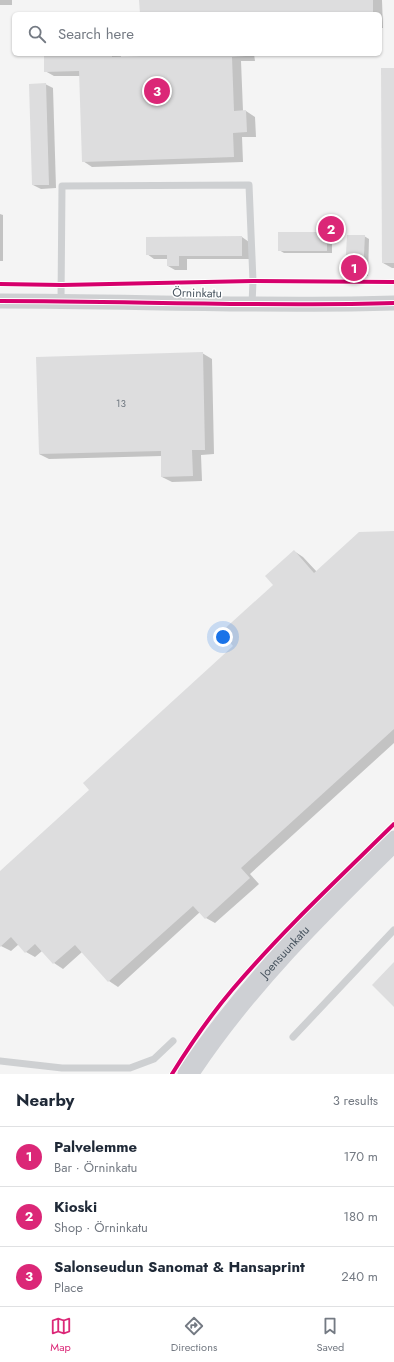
<!DOCTYPE html>
<meta charset="utf-8">
<style>
body{margin:0;font-family:Jost,sans-serif;background:#f6f6f7;color:#1f2937}
.you{position:absolute;left:223px;top:637px;width:14px;height:14px;margin:-10px;border:3px solid #fff;border-radius:50%;background:#1a73e8;box-shadow:0 0 0 6px #1a73e833}
.badge{display:grid;place-items:center;width:26px;height:26px;border-radius:50%;background:#db2777;color:#fff;font-size:13px;font-weight:700}
.pin{position:absolute;translate:-50% -50%;border:2px solid #fff;box-shadow:0 1px 4px #0006}
.list{margin:0;padding:0;list-style:none}
h2{display:flex;justify-content:space-between;align-items:center;height:52px;margin:0;padding:0 16px;font-size:17px}
h2 small{font-size:13px;font-weight:400;color:#747a83}
.list li{display:grid;grid-template-columns:26px 1fr auto;gap:12px;align-items:center;box-sizing:border-box;height:60px;padding:0 16px;border-top:1px solid #e0e1e3}
.list b{display:block;font-size:15px;white-space:nowrap}
.list p{margin:0;font-size:13px;white-space:nowrap;color:#747a83}
.list em{font-size:13px;font-style:normal;color:#747a83}
.icon{flex:none;width:22px;height:22px;fill:none;stroke:currentColor;stroke-width:2;stroke-linecap:round;stroke-linejoin:round}
.map{position:relative;flex:none;width:394px;height:1074px;overflow:hidden}
.search{position:absolute;background:#fff;box-shadow:0 1px 3px #0004;left:12px;right:12px;top:12px;height:44px;display:flex;align-items:center;gap:10px;box-sizing:border-box;padding:0 14px;border-radius:6px;color:#747a83;font-size:15px}
.sheet{height:232px;background:#fff}
nav{display:flex;justify-content:space-around;align-items:center;box-sizing:border-box;height:56px;border-top:1px solid #e0e1e3;background:#fff;font-size:11px;color:#747a83}
nav a{display:grid;justify-items:center;gap:2px}
nav .on{color:#db2777}
.map>svg:first-child{display:block}
.shadow{fill:#0003}
.building{fill:#ddddde}
.lines{fill:none;stroke-linecap:round;stroke-linejoin:round}
.lane{stroke:#ced0d2;stroke-width:7}
.street{stroke:#ced0d2;stroke-width:15}
.secondary{stroke:#ced0d4;stroke-width:21}
.cycleway-casing{stroke:#fff;stroke-width:6}
.cycleway{stroke:#d6006c;stroke-width:4}
.labels{text-anchor:middle;dominant-baseline:central;stroke-width:3;stroke-linejoin:round;paint-order:stroke}
.number-label{font-size:10px;fill:#707881}
.street-label{font-size:12px;fill:#4a5661;stroke:#fff}
</style>
<div class="map">
<svg width="394" height="1074" viewBox="0 0 394 1074">
<rect width="100%" height="100%" fill="#f4f4f4"/>
<g class="shadow">
<rect x="0" y="0" width="12" height="5"/>
<polygon points="140,0 382,0 383,28 380,28 380,14 141,14"/>
<polygon points="45,54 121,54 121,58 142,57 142,54 254,54 255,61 241,61 243,111 246,111 255,117 256,137 242,137 243,162 92,167 83,161 80,76 54,76 45,71"/>
<polygon points="394,69 394,268 392,268 383,263"/>
<polygon points="45,84 53,88 56,188 41,189 33,185"/>
<polygon points="0,214 3,215 3,261 0,261"/>
<polygon points="327,233 332,236 332,253 284,253 279,250"/>
<polygon points="364,236 369,239 368,276 351,275 346,272"/>
<polygon points="242,237 249,242 249,259 187,259 187,270 175,270 168,266 168,259 154,259 147,254"/>
<polygon points="202,353 212,359 214,454 201,455 202,481 172,482 162,477 162,456 49,459 39,454"/>
<polygon points="394,532 394,743 250,874 259,884 215,923 206,918 200,912 118,987 109,981 82,952 63,969 54,963 42,951 35,957 26,952 19,944 11,951 1,946 0,944 0,872 90,790 235,646 275,585 294,551 303,557 317,572"/>
</g>
<g class="building">
<polygon points="139,0 373,0 373,14 140,14"/>
<polygon points="44,54 112,54 112,57 141,56 141,54 246,54 246,56 232,57 234,111 246,110 247,132 233,133 234,157 82,162 79,71 44,72"/>
<polygon points="381,68 394,68 394,263 382,263"/>
<polygon points="46,83 49,185 32,185 29,84"/>
<rect x="278" y="232" width="49" height="19"/>
<polygon points="347,235 365,235 363,274 345,273"/>
<polygon points="242,236 242,256 179,256 179,266 167,266 167,255 146,255 146,237"/>
<polygon points="203,352 205,450 192,450 193,476 161,477 161,451 39,454 36,357"/>
<polygon points="394,531 394,729 241,868 250,878 205,919 193,906 108,982 75,945 53,964 35,944 25,953 11,937 0,947 0,871 89,790 83,783 233,646 221,632 273,585 265,576 294,550 314,573 359,532"/>
<polygon points="394,962 394,1007 372,985"/>
</g>
<g class="lines">
<g class="lane">
<polyline points="61,301 62,186 249,185 253,281 252,304"/>
<polyline points="293,1037 394,930"/>
<polyline points="0,1061 62,1068 130,1068 154,1059 173,1041"/>
</g>
<path class="street" d="M0 301C131 301 263 307 394 303"/>
<path class="secondary" id="s1" d="M188 1074C245 987 320 913 394 841"/>
<g class="cycleway-casing">
<g id="cycleway">
<polyline points="0,284 62,285 253,281 394,282"/>
<path d="M0 301C131 301 263 307 394 303"/>
<path d="M172 1074C190 1045 210 1016 232 990 282 931 339 878 394 824"/>
</g>
</g>
<use href="#cycleway" class="cycleway"/>
</g>
<g class="labels">
<g class="number-label">
<text x="121" y="403">13</text>
</g>
<g class="street-label">
<text transform="translate(197 293) rotate(1)">Örninkatu</text>
<text stroke="none"><textPath href="#s1" startOffset="156">Joensuunkatu</textPath></text>
</g>
</g>
</svg>
<div class="you"></div>
<div class="pin badge" style="left:354px;top:268px">1</div>
<div class="pin badge" style="left:331px;top:229px">2</div>
<div class="pin badge" style="left:157px;top:91px">3</div>
<div class="search"><svg class="icon" aria-label="search" viewBox="0 0 24 24"><circle cx="10" cy="10" r="6"/><path d="M15 15l6 6"/></svg>Search here</div>
</div>
<section class="sheet">
<h2>Nearby<small>3 results</small></h2>
<ul class="list">
<li><span class="badge">1</span><div><b>Palvelemme</b><p>Bar · Örninkatu</p></div><em>170 m</em></li>
<li><span class="badge">2</span><div><b>Kioski</b><p>Shop · Örninkatu</p></div><em>180 m</em></li>
<li><span class="badge">3</span><div><b>Salonseudun Sanomat &amp; Hansaprint</b><p>Place</p></div><em>240 m</em></li>
</ul>
</section>
<nav>
<a class="on"><svg class="icon" aria-label="map" viewBox="0 0 24 24"><path d="M3 6l6-2 6 2 6-2v14l-6 2-6-2-6 2zM9 4v14M15 6v14"/></svg>Map</a>
<a><svg class="icon" aria-label="directions" viewBox="0 0 24 24"><path d="M12 3l9 9-9 9-9-9zM9 14v-3h6M13 9l2 2-2 2"/></svg>Directions</a>
<a><svg class="icon" aria-label="saved" viewBox="0 0 24 24"><path d="M7 4h10v16l-5-4-5 4z"/></svg>Saved</a>
</nav>
